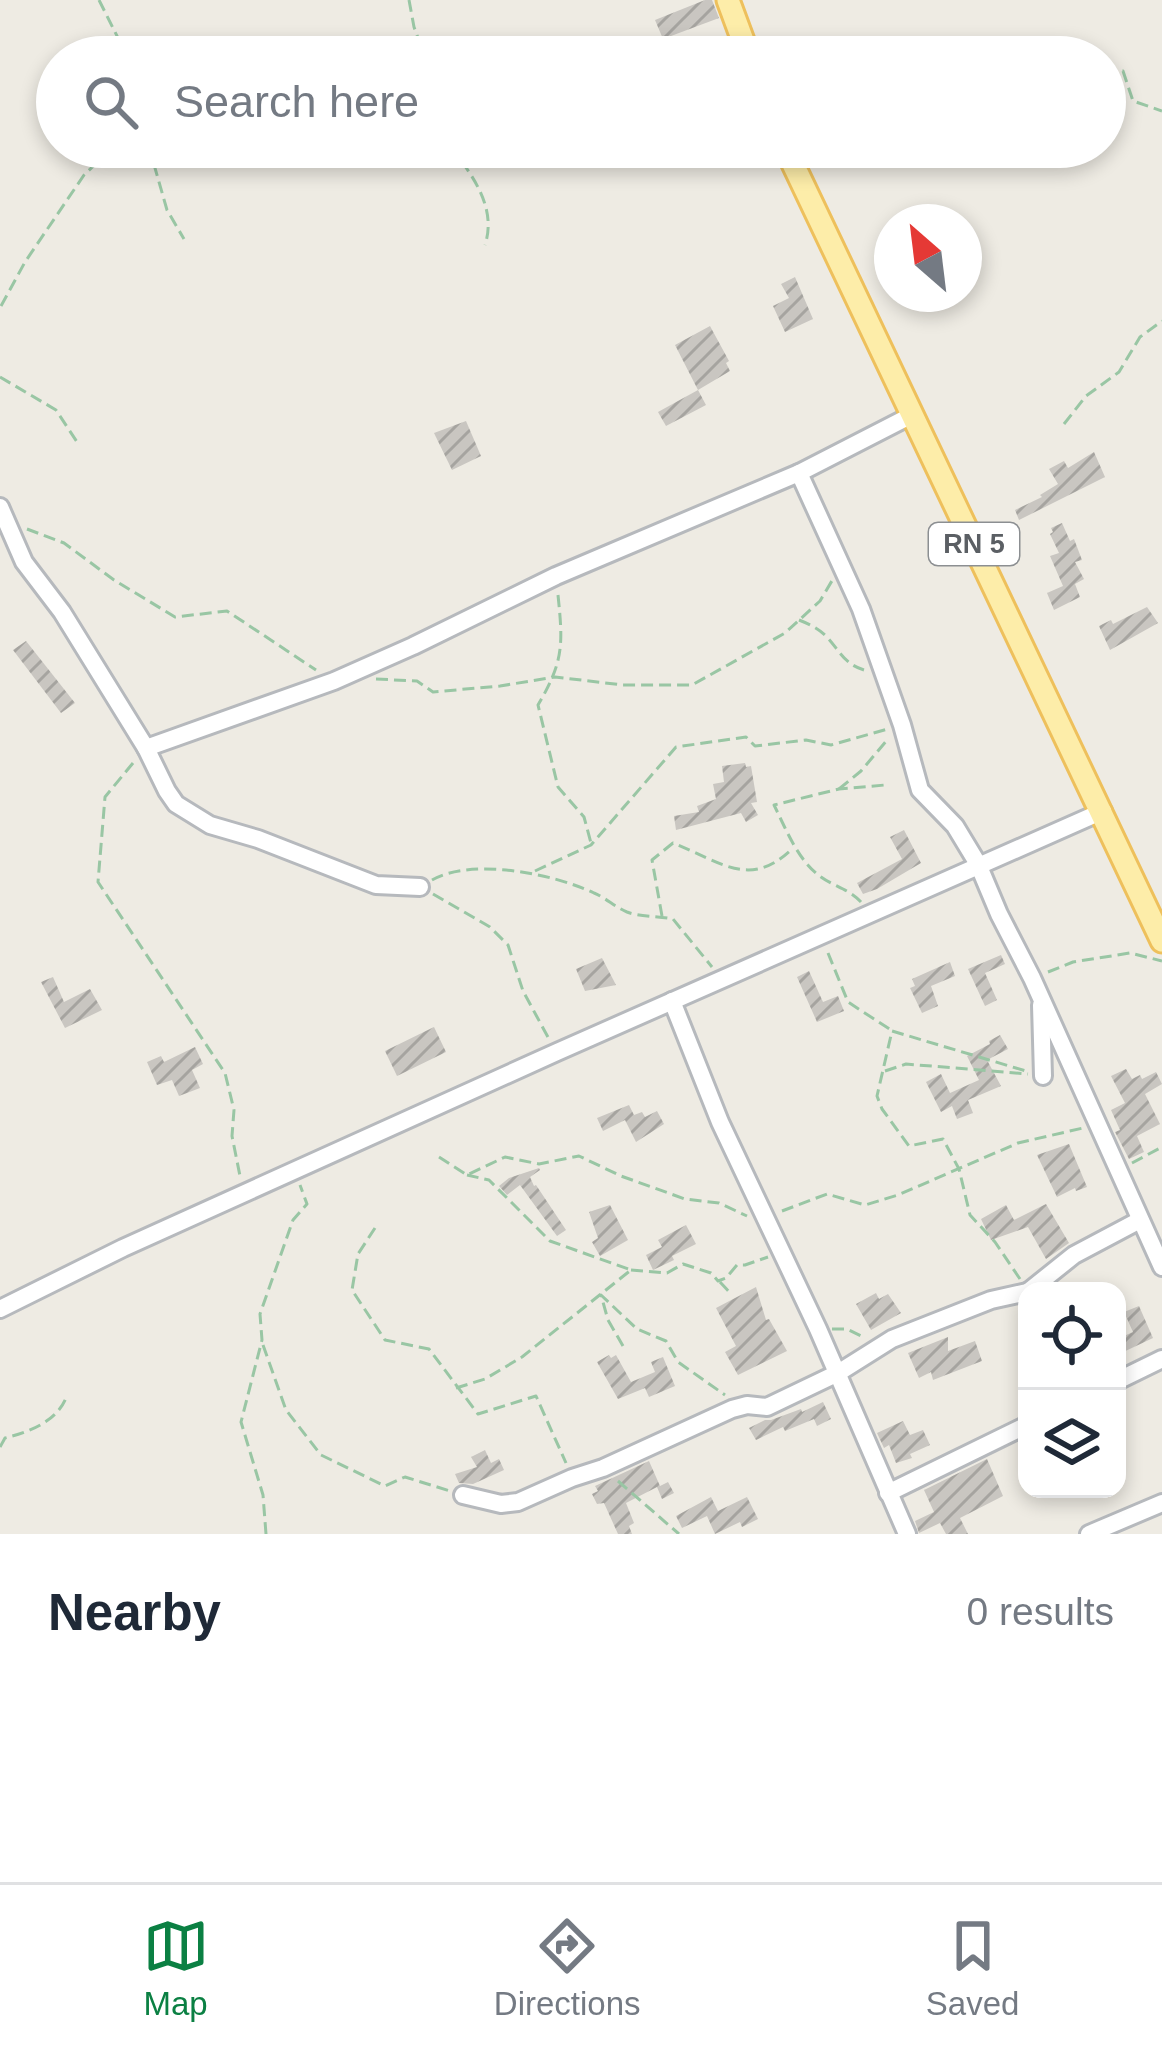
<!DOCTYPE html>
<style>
body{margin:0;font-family:Arial,sans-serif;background:#f6f6f7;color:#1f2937}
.controls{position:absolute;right:36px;bottom:36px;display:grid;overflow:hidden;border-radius:24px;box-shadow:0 6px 18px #0003}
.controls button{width:108px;height:108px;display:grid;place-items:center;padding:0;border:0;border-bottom:3px solid #e0e1e3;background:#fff;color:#1f2937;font:60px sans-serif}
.compass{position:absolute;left:874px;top:204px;width:108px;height:108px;border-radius:50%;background:#fff;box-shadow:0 6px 18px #0003;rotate:332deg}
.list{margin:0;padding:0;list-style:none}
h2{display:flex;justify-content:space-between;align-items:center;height:156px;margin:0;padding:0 48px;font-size:51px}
h2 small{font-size:39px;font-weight:400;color:#747a83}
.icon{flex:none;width:66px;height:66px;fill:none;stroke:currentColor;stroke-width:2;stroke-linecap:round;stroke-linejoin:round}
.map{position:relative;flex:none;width:1162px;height:1534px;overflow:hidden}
.search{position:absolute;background:#fff;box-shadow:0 6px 18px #0003;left:36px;right:36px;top:36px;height:132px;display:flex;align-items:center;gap:30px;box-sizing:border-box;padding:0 42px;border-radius:66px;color:#747a83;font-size:45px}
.sheet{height:348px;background:#fff}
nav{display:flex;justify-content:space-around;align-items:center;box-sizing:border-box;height:168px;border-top:3px solid #e0e1e3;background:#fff;font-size:33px;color:#747a83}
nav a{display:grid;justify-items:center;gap:6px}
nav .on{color:#0b8043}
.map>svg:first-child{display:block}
.building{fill:url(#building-hatch)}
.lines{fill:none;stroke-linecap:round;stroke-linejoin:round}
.minor-casing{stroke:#b6b9bd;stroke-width:22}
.major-casing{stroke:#eec05c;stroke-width:27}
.path{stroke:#99c6a4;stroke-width:3;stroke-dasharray:12 6;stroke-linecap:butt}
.minor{stroke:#fff;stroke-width:16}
.major{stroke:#fdeda9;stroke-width:21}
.labels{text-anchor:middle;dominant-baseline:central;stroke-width:9;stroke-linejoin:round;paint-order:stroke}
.shield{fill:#fff;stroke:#8c8f92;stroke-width:3}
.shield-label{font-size:27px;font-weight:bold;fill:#5b5f64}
</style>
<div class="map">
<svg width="1162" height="1534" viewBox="0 0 1162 1534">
<defs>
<pattern id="building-hatch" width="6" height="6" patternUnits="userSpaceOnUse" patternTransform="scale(3)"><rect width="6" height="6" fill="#c9c6c1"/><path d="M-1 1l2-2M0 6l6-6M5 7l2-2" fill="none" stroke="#a6a4a0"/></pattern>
</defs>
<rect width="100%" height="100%" fill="#eeebe3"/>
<g class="building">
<polygon points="705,0 712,0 719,18 663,39 655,20"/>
<polygon points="795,277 813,319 785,332 773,306 789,298 781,284"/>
<polygon points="710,326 729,361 726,363 730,371 698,390 675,345"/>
<polygon points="698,390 706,405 666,426 658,412"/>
<polygon points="466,421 481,456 452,470 434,433"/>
<polygon points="1094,452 1105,477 1019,520 1015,510 1042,497 1040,495 1058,484 1049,469 1064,461 1068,468"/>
<polygon points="1062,523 1070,541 1074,539 1082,560 1075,562 1084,579 1075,584 1080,597 1054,610 1047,593 1063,586 1050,556 1059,553 1050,534 1053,532 1051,528"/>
<polygon points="1147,607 1158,623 1110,650 1099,626 1111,620 1113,624"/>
<polygon points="26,641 75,703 61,713 13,650"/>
<polygon points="745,763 746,767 751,766 757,802 751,803 758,815 746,822 741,813 676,830 674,816 699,812 697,806 716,799 713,784 724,782 722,766"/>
<polygon points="904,830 921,863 877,889 863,894 857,883 902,859 890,837"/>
<polygon points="1001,955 1005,964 985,973 997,1000 985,1006 968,969"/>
<polygon points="602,958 616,985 585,991 576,969"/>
<polygon points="950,962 955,976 931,986 938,1006 922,1013 910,988 915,986 912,979"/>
<polygon points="809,971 823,1002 838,996 844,1011 817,1022 797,977"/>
<polygon points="53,977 64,1002 90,989 102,1010 65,1028 41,982"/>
<polygon points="434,1027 446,1052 397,1076 385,1051"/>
<polygon points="1000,1035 1008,1049 987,1060 1001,1086 968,1100 973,1113 957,1119 952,1106 941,1112 926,1082 941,1074 950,1093 979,1080 967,1056 990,1044 989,1041"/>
<polygon points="195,1047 203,1064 192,1070 200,1088 179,1096 172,1080 157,1085 147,1062 161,1056 164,1062"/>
<polygon points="1126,1069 1132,1079 1140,1075 1142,1079 1156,1072 1162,1084 1145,1094 1160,1124 1137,1136 1144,1152 1129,1159 1115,1132 1120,1130 1111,1110 1125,1103 1111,1076"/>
<polygon points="629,1105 634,1115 642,1112 645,1117 657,1111 664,1124 636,1142 625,1120 603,1131 597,1118"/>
<polygon points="1069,1144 1087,1187 1076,1191 1075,1188 1057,1197 1037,1155"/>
<polygon points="539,1168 540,1170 530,1177 534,1186 536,1185 566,1230 557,1236 520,1185 507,1195 499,1186 509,1178"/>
<polygon points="1046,1204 1069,1243 1046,1259 1028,1227 991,1240 981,1219 1006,1205 1014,1220"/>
<polygon points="610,1205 628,1240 600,1256 592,1242 598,1238 589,1212"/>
<polygon points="686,1225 696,1244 672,1256 674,1260 653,1270 646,1255 662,1247 658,1240"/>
<polygon points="756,1287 766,1320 769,1319 787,1351 738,1375 725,1352 736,1346 716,1308"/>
<polygon points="876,1293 879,1299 888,1294 901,1313 871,1330 856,1304"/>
<polygon points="1139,1306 1153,1338 1117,1355 1117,1339 1133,1332 1124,1312"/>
<polygon points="948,1337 948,1351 975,1341 982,1361 933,1380 931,1372 919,1378 908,1353"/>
<polygon points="609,1355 611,1358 616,1355 631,1382 655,1372 651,1362 663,1357 675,1386 649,1397 645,1388 618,1399 597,1362"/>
<polygon points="823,1402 831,1419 817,1426 814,1419 785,1431 783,1427 756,1440 749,1428 765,1420 771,1420 801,1409 802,1412"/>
<polygon points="903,1421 910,1435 923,1430 930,1445 910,1454 912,1458 896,1463 889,1445 884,1448 877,1433"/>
<polygon points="485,1450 491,1463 499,1459 504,1470 473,1484 459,1483 455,1474 477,1467 471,1457"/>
<polygon points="987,1459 1003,1496 960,1518 968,1534 946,1534 940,1523 919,1533 915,1521 934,1512 924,1490"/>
<polygon points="649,1461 660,1486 658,1487 668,1482 674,1493 662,1499 657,1487 626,1503 634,1523 629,1526 632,1534 618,1534 604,1503 597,1504 592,1494 598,1491 595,1486"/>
<polygon points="711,1497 718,1511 747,1497 758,1519 742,1527 740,1522 715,1534 707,1516 682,1528 676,1516"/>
</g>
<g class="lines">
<g class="minor-casing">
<g id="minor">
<polyline points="799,473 861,609 902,725 920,790 955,826 978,864 999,914 1032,978 1162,1267"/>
<polyline points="0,507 24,562 62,612 146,748 167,791 176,804 210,825 258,839 376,885 420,887"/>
<polyline points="146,748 334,681 413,646 556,576 799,473 912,415"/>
<polyline points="672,1001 720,1122 818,1329 907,1534"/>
<polyline points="1041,1005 1043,1076"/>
<polyline points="1029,1291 1074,1255 1140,1220"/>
<polyline points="0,1309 123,1248 557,1052 1103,811"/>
<polyline points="1117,1381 1162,1359"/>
<polyline points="888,1493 1027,1425"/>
<polyline points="463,1495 501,1504 518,1502 572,1478 603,1468 732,1409 747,1405 767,1407 838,1373 892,1339 991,1300 1027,1292"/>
<polyline points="1089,1534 1162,1503"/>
</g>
</g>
<g class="major-casing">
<g id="major">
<polyline points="728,0 749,57"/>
<polyline points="785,147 1162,941"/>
</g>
</g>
<g class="path">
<polyline points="99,0 121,44 122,57"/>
<polyline points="409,0 414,27 425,57"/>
<polyline points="634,57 640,55"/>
<polyline points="1105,75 1123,71 1133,101 1162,111"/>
<polyline points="149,147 167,210 184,239"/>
<path d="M451 147C473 176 497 208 485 245"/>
<polyline points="1,306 25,262 84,175 113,147"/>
<polyline points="0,377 56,410 79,445"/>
<polyline points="1064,424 1086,396 1119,372 1140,337 1162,321"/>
<polyline points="27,529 64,543 114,580 175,617 227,611 316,670"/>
<path d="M558 595C563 644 564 661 538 705L558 787 584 817 591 843"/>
<path d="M799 620C809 624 818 628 826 636 840 651 844 664 864 670"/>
<polyline points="376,679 417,681 433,692 500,686 555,677 623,685 692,685 785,633 820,601 833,579"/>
<polyline points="133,763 105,797 98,882 225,1073 234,1110 232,1136 240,1176"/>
<polyline points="839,789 861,771 888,739"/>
<polyline points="535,871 591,845 676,747 746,737 755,746 806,740 831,745 888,729"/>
<path d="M432 880C472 857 554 874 594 893 606 898 615 907 627 912 640 917 658 916 673 919L712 967"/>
<polyline points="433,894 490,927 508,945 523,991 549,1039"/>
<path d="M861 902C849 889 835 887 821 877 798 861 786 829 774 805L839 789 885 785"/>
<path d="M662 916 652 860 673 843C721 862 750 890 793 848"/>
<polyline points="828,953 848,1002 891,1030"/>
<polyline points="1048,972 1073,962 1130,953 1162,961"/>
<polyline points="885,1071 906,1064 1028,1074"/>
<polyline points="439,1157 467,1175 505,1157 539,1164 579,1156 621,1176 685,1199 719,1203 747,1216"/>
<polyline points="1132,1163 1162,1147"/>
<polyline points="782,1211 827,1194 865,1205 898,1195 1018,1143 1083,1128"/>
<polyline points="375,1228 358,1254 352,1290 385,1340 429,1349 478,1414 536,1396 566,1463"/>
<polyline points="631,1270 667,1273 683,1264 711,1273 718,1281 726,1278 737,1265 745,1265 768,1257"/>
<polyline points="1020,1279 995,1242 970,1215 959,1169 943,1139 909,1146 882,1109 877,1096 892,1031 1026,1071"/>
<polyline points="720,1282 732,1295"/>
<polyline points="832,1329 847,1329 863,1337"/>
<polyline points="263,1345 286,1410 321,1455 385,1486 405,1477 450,1491"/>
<polyline points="623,1346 608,1320 601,1295 637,1329 666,1341 678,1362 725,1395"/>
<polyline points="456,1388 485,1379 522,1357 631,1270 550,1241 489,1180 467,1175"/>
<path d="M0 1447 5 1438C29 1432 56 1422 66 1398"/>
<polyline points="618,1481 679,1534"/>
<polyline points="266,1534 263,1495 241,1422 262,1340 260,1314 293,1220 307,1204 300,1185"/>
</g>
<use href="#minor" class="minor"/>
<use href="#major" class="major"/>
</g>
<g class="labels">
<rect class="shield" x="929" y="523" width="90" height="42" rx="9"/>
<g class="shield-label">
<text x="974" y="544">RN 5</text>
</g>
</g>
</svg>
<div class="controls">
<button><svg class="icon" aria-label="locate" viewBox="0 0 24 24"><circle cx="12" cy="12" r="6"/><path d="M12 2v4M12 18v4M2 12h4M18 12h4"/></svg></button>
<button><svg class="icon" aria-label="layers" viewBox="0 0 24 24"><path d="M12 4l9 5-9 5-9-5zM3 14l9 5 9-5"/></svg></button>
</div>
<svg class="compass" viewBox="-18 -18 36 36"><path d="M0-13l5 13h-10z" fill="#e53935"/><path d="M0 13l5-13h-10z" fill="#747a83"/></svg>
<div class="search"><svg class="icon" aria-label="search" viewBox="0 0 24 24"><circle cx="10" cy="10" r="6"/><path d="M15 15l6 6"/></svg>Search here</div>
</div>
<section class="sheet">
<h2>Nearby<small>0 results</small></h2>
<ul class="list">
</ul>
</section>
<nav>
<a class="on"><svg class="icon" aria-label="map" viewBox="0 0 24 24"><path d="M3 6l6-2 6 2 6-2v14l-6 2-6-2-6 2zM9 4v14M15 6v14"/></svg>Map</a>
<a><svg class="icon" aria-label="directions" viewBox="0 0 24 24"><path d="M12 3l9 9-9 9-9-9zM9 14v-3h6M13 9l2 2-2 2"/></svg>Directions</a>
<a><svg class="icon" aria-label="saved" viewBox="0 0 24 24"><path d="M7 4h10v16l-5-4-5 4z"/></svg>Saved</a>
</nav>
